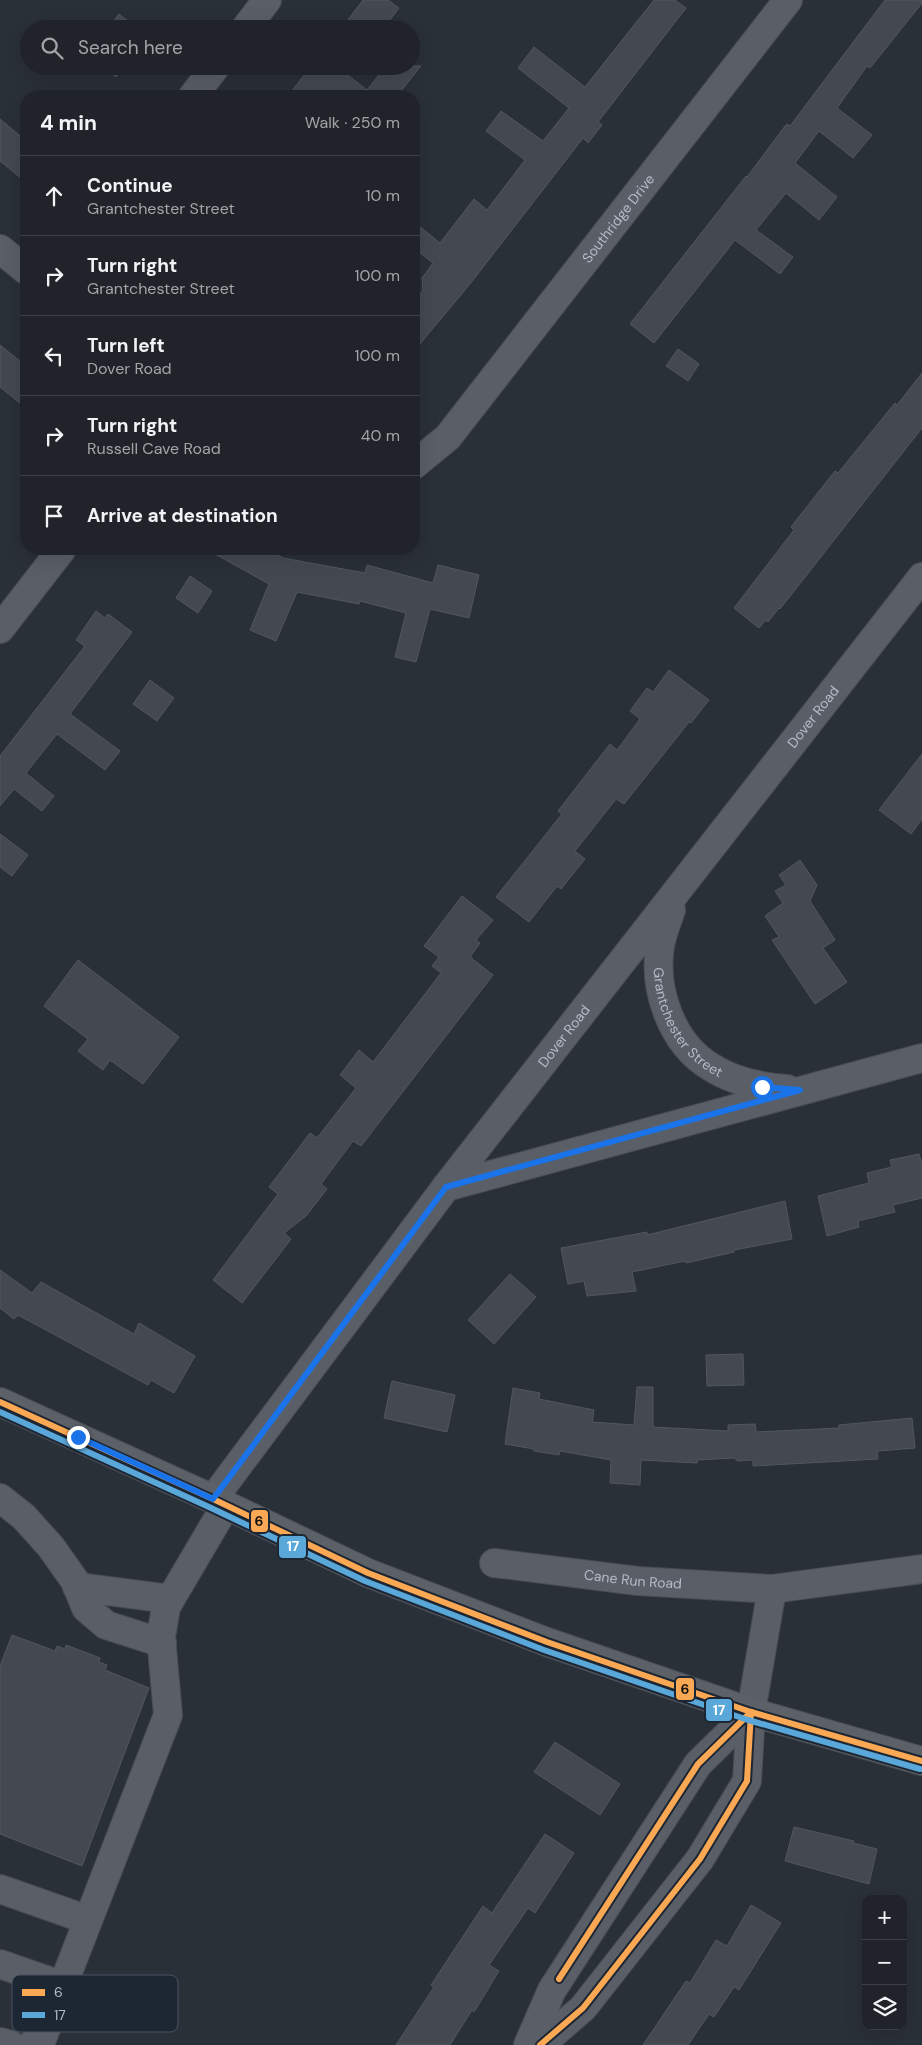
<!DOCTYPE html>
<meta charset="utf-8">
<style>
body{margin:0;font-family:"DM Sans",sans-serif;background:#282c32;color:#f1f3f6}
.controls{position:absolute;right:15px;bottom:15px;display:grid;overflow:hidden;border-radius:10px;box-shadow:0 5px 20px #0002}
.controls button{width:45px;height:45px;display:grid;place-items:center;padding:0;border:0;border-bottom:1px solid #3d4147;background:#20242a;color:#f1f3f6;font:25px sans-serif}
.stop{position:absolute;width:15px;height:15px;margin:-11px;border:4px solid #1a73e8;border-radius:50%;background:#fff}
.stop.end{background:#1a73e8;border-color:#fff;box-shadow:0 1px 5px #0008}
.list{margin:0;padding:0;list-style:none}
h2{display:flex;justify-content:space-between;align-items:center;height:65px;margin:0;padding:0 20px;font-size:21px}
h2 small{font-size:16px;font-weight:400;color:#a2a4a8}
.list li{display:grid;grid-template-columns:32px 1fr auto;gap:15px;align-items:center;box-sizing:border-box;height:80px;padding:0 20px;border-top:1px solid #3d4147}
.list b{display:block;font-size:19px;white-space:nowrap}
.list p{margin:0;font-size:16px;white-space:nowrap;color:#a2a4a8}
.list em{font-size:16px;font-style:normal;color:#a2a4a8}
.icon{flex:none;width:28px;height:28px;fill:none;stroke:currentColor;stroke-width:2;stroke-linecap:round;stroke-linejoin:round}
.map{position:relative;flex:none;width:922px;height:2045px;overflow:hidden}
.search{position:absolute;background:#20242a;box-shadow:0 5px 20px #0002;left:20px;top:20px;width:400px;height:55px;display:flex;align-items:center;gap:12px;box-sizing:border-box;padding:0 18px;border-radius:28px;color:#a2a4a8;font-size:19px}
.panel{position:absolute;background:#20242a;box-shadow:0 5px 20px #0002;left:20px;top:90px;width:400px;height:465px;border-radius:20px}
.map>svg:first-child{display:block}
.building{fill:#444950;stroke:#52575f}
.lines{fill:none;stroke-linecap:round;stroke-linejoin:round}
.minor-casing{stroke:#484c53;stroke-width:30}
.major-casing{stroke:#484c55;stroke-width:30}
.minor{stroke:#5a5e66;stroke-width:28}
.major{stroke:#5c6168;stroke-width:28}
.bus-1-casing{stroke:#1d2633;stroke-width:10}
.bus-2-casing{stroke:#1d2633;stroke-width:10}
.bus-1{stroke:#faa853;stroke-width:6}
.bus-2{stroke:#5aa7da;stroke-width:6}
.route{stroke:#1a73e8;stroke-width:6}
.labels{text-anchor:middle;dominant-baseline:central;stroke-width:4;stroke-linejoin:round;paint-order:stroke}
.street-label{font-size:14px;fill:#b4bcc9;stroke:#1d2633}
.key{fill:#1d2633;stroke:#4a5360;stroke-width:1}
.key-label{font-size:14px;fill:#b4bcc9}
.line-badge{stroke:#1d2633;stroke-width:2}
.badge-label{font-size:14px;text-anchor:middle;font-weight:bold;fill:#fff}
.pale-badge-label{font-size:14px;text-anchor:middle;font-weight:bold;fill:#111}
</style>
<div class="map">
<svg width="922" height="2045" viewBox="0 0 922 2045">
<rect width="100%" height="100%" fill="#2a3038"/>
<g class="building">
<polygon points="363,0 388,0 399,8 383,29 341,29"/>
<polygon points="654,0 675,0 686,8 598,122 602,125 588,143 583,138 470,284 414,351 414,302 423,290 422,278 433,263 414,248 414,222 440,243 474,199 487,210 525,160 486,131 501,111 543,141 569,108 518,68 534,47 585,87"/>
<polygon points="885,0 922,0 922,3 870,68 867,66 837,108 872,135 853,158 819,131 795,163 837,197 819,220 786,193 756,230 793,257 780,274 735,240 654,343 630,324 746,176 747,177 785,126 787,124 790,126"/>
<polygon points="119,14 138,29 108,29"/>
<polygon points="102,66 125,66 116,77"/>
<polygon points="311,66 336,66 367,90 386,66 421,66 397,96 288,96"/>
<polygon points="0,119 26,141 26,182 0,161"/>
<polygon points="0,345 26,366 26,408 0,387"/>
<polygon points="678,349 699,364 688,381 666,366"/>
<polygon points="922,373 922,428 780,609 779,608 768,622 766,620 759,628 734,608 794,530 791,527 835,471 838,473 895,403 897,405"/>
<polygon points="206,549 266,549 283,558 365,573 367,565 433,583 438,565 479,575 469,618 430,609 416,662 395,657 406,613 360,601 359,604 297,592 276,641 250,630 269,584"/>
<polygon points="190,576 212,591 198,613 176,598"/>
<polygon points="96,611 105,618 108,614 132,632 70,714 120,751 105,770 57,734 26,773 54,796 42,811 14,789 0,806 0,756 85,646 76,640"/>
<polygon points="669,670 709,700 691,723 689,722 624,804 616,799 575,851 585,859 561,889 557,886 529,922 496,897 562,814 558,811 610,744 617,750 640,719 630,711 647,688 653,692"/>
<polygon points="150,680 174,698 157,721 133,704"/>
<polygon points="922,754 922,819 911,834 879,810"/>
<polygon points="0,834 28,855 12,876 0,867"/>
<polygon points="800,860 817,885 810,901 835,940 823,948 847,982 815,1004 772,940 779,937 765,916 783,903 775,891 786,885 779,875"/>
<polygon points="462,896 493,920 476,940 480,943 470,957 493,975 361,1146 353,1141 321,1184 327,1189 306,1216 284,1233 291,1239 242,1303 213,1280 278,1194 269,1187 310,1133 317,1138 356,1088 340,1075 359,1050 373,1062 441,973 432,966 439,957 424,946"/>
<polygon points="78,960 179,1037 143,1084 110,1060 103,1070 78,1051 88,1039 44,1006"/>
<polygon points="919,1154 922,1165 922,1198 893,1205 895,1212 858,1221 859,1227 827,1236 818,1196 869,1183 867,1173 892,1167 890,1160"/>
<polygon points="785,1201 792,1239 734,1250 734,1252 686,1263 685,1261 632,1272 636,1291 587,1296 584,1281 568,1284 561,1248 647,1232 647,1235"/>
<polygon points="0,1270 32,1293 41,1282 134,1334 139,1323 195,1356 174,1393 151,1380 148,1385 18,1315 14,1319 0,1308"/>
<polygon points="510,1274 536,1297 494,1344 468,1320"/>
<polygon points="743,1354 744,1385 707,1386 706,1355"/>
<polygon points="392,1381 455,1395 447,1432 384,1418"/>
<polygon points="637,1387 653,1387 653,1427 728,1431 728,1425 755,1424 756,1432 839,1428 839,1425 912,1418 915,1448 877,1451 878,1459 753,1466 753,1460 738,1461 734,1458 697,1460 697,1463 641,1460 640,1485 610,1483 611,1460 560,1451 559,1455 534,1451 534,1449 505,1444 513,1388 540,1393 539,1399 594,1410 592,1422 634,1425"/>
<polygon points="12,1635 55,1651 57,1646 65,1649 66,1645 100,1658 99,1662 107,1665 105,1670 149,1688 82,1866 0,1834 0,1666"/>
<polygon points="555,1742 620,1784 600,1815 534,1772"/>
<polygon points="794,1827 854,1841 853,1843 877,1849 869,1884 785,1861"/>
<polygon points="545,1834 574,1853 535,1913 528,1908 489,1965 499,1971 474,2012 472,2010 450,2045 396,2045 434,1987 431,1985 483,1906 492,1913"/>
<polygon points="751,1905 781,1923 739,1990 734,1987 714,2017 709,2014 688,2045 643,2045 686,1981 690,1983 716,1940 727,1946"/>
</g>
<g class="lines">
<g class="minor-casing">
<g id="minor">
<polyline points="245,29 267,0"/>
<polyline points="193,96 216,66"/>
<polyline points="0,249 26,270"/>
<path id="s1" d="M414 465 448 437 788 0"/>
<polyline points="0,629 62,549"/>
<path id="s2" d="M671 910C667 922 662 934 660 946 653 990 672 1044 711 1067 734 1082 760 1087 787 1089"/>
<polyline points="446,1187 922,1058"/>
<polyline points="0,1498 24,1517 51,1547 75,1581 86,1608 106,1625 162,1643"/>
<path id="s3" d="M213 1499 446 1187 922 577"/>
<path id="s4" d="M494 1563 638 1581 772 1589 922 1569"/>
<polyline points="77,1587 170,1599"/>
<polyline points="0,1889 88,1920"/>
<polyline points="0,1964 63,1986"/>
<polyline points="0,2042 11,2045"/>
<polyline points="31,2045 42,2039 168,1715 161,1637 166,1607 226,1505"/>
<polyline points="528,2045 552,1990 698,1764 751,1712"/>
<polyline points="540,2045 583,2008 700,1859 747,1781 751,1712 772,1589"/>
</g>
</g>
<g class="major-casing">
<polyline id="major" points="0,1402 213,1499 368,1573 547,1642 751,1712 922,1761"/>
</g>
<use href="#minor" class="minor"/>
<use href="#major" class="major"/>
<g class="bus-1-casing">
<g id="bus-1">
<polyline points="0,1402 213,1499 368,1573 547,1642 751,1712 922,1761"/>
<polyline points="559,1979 698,1764 751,1712"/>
<polyline points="540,2045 583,2008 700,1859 747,1781 751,1712"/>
</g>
</g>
<g class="bus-2-casing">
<polyline id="bus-2" points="0,1412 209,1507 365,1581 544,1650 748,1720 920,1769"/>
</g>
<use href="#bus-1" class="bus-1"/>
<use href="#bus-2" class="bus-2"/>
</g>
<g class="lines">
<polyline class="route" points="78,1437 213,1499 446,1187 800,1090 762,1087"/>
</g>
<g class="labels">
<g class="street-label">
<text stroke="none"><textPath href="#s1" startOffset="321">Southridge Drive</textPath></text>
<text stroke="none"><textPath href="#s3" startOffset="986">Dover Road</textPath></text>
<text stroke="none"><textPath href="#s2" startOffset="124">Grantchester Street</textPath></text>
<text stroke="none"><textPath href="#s3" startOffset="581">Dover Road</textPath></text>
<text stroke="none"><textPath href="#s4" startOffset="140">Cane Run Road</textPath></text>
</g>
</g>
<rect x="12" y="1975" width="166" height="57" rx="8" class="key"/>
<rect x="22" y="1989" width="23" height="7" fill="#faa853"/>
<rect x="22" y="2012" width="23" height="6" fill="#5aa7da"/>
<g class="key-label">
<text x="54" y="1997">6</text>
<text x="54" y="2020">17</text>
</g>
<g class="line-badge">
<rect x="250" y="1509" width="19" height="24" rx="5" fill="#faa853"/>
<rect x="278" y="1535" width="29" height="24" rx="5" fill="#5aa7da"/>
<rect x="675" y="1677" width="20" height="24" rx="5" fill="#faa853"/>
<rect x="705" y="1698" width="28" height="24" rx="5" fill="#5aa7da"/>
</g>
<g class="badge-label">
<text x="293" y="1551">17</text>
<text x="719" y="1715">17</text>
</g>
<g class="pale-badge-label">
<text x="259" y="1526">6</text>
<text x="685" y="1694">6</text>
</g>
</svg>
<div class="controls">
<button>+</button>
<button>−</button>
<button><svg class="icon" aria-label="layers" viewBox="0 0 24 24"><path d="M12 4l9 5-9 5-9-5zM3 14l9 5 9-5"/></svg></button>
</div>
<div class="stop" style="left:762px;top:1087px"></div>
<div class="stop end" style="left:78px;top:1437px"></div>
<div class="search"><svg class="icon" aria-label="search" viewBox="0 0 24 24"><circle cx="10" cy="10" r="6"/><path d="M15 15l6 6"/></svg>Search here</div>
<section class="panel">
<h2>4 min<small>Walk · 250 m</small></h2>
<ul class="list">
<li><svg class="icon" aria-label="ahead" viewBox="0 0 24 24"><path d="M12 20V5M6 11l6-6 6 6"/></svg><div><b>Continue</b><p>Grantchester Street</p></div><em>10 m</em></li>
<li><svg class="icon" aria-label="right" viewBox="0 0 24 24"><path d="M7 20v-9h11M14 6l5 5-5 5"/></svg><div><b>Turn right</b><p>Grantchester Street</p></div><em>100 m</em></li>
<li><svg class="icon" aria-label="left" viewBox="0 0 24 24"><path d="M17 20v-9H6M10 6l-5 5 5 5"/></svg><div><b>Turn left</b><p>Dover Road</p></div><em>100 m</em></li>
<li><svg class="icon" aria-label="right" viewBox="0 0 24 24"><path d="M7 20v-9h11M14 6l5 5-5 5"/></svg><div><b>Turn right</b><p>Russell Cave Road</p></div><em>40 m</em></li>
<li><svg class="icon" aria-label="arrive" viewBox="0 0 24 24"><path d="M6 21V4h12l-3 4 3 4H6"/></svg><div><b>Arrive at destination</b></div></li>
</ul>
</section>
</div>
